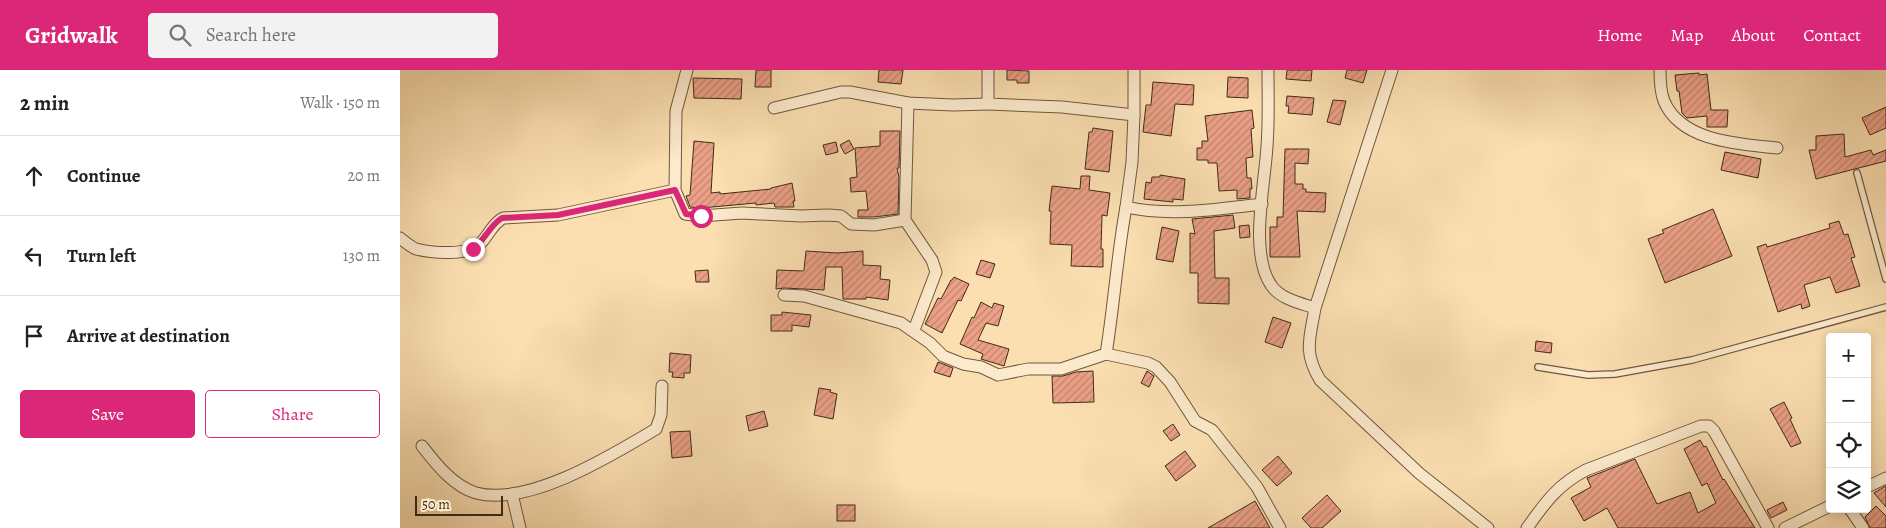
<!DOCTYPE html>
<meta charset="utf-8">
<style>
body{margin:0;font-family:Alegreya,serif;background:#f2f2f2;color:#222}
.controls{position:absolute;right:15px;bottom:15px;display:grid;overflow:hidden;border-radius:5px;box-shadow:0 2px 12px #0003}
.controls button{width:45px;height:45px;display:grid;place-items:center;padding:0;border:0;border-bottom:1px solid #e0e0e0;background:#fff;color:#222;font:25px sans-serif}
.scale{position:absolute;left:15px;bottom:12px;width:88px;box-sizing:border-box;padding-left:5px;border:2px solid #402a1a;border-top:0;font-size:14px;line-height:18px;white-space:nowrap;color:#402a1a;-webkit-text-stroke:4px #fceacc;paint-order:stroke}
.stop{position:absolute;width:15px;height:15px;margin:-11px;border:4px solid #db2777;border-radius:50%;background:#fff}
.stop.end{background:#db2777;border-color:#fff;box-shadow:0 1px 5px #0008}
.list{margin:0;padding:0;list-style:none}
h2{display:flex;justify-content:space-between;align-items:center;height:65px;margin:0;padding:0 20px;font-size:21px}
h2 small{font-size:16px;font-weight:400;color:#767676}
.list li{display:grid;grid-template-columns:32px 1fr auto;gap:15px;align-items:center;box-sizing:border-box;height:80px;padding:0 20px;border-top:1px solid #e0e0e0}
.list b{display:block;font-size:19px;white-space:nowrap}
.list em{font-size:16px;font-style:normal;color:#767676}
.actions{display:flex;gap:10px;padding:15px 20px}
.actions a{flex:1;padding:11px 0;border:1px solid #db2777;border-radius:5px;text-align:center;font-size:18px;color:#db2777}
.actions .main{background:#db2777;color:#fff}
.icon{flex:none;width:28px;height:28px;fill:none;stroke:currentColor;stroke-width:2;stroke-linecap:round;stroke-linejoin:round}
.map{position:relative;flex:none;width:1486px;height:458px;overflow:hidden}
header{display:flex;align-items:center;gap:30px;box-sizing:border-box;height:70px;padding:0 25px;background:#db2777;color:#fff}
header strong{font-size:24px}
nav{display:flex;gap:28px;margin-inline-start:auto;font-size:18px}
.search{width:350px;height:45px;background:#f2f2f2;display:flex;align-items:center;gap:12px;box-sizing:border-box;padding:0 18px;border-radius:5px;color:#767676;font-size:19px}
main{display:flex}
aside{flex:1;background:#fff}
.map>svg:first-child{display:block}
.building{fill:url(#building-hatch);stroke:#402a1a}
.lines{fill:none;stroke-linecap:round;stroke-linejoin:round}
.lane-casing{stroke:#6f5740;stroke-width:8}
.street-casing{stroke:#6f5740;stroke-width:13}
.lane{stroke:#fceacc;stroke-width:5.5}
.street{stroke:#fceacc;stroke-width:11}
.route{stroke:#db2777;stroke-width:6}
</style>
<header>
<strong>Gridwalk</strong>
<div class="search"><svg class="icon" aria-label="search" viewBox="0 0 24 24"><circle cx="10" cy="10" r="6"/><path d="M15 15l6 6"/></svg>Search here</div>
<nav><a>Home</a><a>Map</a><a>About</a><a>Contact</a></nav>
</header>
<main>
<aside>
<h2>2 min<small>Walk · 150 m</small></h2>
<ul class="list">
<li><svg class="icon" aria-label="ahead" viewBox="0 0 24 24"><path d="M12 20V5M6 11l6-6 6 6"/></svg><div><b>Continue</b></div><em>20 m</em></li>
<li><svg class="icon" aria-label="left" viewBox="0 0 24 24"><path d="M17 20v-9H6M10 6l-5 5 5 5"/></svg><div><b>Turn left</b></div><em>130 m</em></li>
<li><svg class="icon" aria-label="arrive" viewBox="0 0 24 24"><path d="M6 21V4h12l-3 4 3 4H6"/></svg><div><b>Arrive at destination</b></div></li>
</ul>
<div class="actions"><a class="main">Save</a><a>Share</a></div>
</aside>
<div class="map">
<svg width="1486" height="458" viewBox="0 0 1486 458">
<defs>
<pattern id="building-hatch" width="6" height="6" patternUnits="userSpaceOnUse" patternTransform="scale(1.25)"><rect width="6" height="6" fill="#eca187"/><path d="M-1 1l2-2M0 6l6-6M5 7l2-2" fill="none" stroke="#c1836e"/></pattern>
</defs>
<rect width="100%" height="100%" fill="#fbdfb1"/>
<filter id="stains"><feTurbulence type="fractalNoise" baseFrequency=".004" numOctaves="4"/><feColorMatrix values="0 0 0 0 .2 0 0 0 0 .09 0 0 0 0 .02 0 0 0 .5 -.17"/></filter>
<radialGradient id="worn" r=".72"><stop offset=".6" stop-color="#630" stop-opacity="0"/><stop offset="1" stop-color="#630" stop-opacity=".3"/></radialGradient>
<g class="building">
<polygon points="356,0 371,0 371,17 355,17"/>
<polygon points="479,0 503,0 501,14 478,12"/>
<polygon points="607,0 629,1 629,13 617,13 617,10 607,10"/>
<polygon points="887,0 912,0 911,11 886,9"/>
<polygon points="947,0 967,0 963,13 945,8"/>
<polygon points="1299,3 1299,5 1307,4 1311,40 1328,40 1327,57 1307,57 1307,46 1287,48 1282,43 1279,21 1277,21 1275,5"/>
<polygon points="828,7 848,8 848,28 827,27"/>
<polygon points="293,8 342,9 341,29 294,28"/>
<polygon points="753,12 794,15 793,35 775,34 771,66 743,62 746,35 751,35"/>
<polygon points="887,26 914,28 912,45 888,43 889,36 886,36"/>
<polygon points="933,30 946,31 940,55 927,52"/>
<polygon points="1486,37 1486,58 1470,65 1462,48"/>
<polygon points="852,40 854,58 851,59 853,87 846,88 847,108 851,108 852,119 850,119 850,128 837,129 837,120 819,121 817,93 808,93 808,90 797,90 797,78 802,78 802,71 808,71 805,46"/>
<polygon points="693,58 713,61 709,102 685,99 689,62 692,62"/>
<polygon points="480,61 500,61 499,98 497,98 499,107 498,144 474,147 458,147 458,140 468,140 466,121 451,122 450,108 457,107 455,78 480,76"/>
<polygon points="1444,64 1445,87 1471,80 1473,85 1486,80 1486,91 1416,109 1409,80 1416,80 1416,66"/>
<polygon points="449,70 454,79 445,84 440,75"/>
<polygon points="294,71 314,73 311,123 320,122 320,124 371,119 371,118 392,113 395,131 393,131 394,137 375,137 374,133 356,135 356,133 301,138 290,137 286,126 290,125"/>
<polygon points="436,72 438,82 426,85 423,75"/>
<polygon points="885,79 909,79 908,94 895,93 895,114 903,114 903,119 906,119 906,122 926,123 925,142 897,141 900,187 870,187 870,157 877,157 877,147 883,147"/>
<polygon points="1325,82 1361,89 1358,108 1321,100"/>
<polygon points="760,105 785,109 783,130 773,129 773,132 744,129 746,112 751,113 752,107 760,107"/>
<polygon points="681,106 690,106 689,120 710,123 707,146 702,145 701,179 703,179 703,197 671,196 672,175 650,174 651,141 649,141 652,116 680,119"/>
<polygon points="1313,139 1332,186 1265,213 1248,169 1264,163 1262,160"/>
<polygon points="833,145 835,158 814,161 815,208 829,208 829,234 798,233 798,203 790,203 790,163 795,164 792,149"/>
<polygon points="1439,151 1444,165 1448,164 1455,187 1451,188 1460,216 1436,223 1430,207 1404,215 1410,236 1402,239 1401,234 1378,242 1357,177 1366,174 1367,177 1430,158 1429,154"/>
<polygon points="849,155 850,167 840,168 839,156"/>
<polygon points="762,157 779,161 773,192 756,189"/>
<polygon points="406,181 437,183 463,181 463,195 481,196 480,209 490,210 488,230 466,227 466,229 443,229 442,197 426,197 424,220 384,218 376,219 377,200 403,201 404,200"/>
<polygon points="581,190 595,194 590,208 576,204"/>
<polygon points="308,200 309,212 296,212 295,201"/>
<polygon points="554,207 569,214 561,231 558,230 542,263 525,254 538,228 541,229 551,210 552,210"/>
<polygon points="581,232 592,238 594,233 604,236 598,256 586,253 578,270 609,279 604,296 581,289 583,284 560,274 572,247 574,248"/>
<polygon points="382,242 411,245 409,257 392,255 392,261 371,261 371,245 382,245"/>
<polygon points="873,247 891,253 882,278 865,272"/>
<polygon points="1136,271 1152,273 1151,283 1135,281"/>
<polygon points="270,283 291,285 290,303 284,303 284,308 272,307 273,302 269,302"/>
<polygon points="538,292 553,298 550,307 534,302"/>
<polygon points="693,301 694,332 653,333 652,306 663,306 676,302"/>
<polygon points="747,301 754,306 749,317 741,313"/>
<polygon points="419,318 431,320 430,322 437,324 433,349 414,345"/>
<polygon points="1384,332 1392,348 1390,349 1401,373 1391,377 1370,339"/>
<polygon points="364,341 368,356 349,361 346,346"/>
<polygon points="773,354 780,365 771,371 763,361"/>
<polygon points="290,361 292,386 272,388 270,362"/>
<polygon points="1300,370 1304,377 1306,376 1323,410 1324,409 1355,458 1218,458 1207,438 1184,451 1171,428 1191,417 1187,408 1235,389 1257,434 1290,422 1298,443 1316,433 1307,413 1302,416 1284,379"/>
<polygon points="785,381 796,396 776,411 765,396"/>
<polygon points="878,386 892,403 877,416 862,400"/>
<polygon points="1486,416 1486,437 1474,423"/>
<polygon points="927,425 941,441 922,458 911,458 902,448"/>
<polygon points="855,431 870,458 808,458"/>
<polygon points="1383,432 1387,440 1371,448 1367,440"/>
<rect x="437" y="435" width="18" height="16"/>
<polygon points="1476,436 1486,446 1486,458 1470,458 1465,447"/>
</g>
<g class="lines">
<g class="lane-casing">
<g id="lane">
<polyline points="1457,103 1486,209"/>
<polyline points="1138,297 1188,305 1215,304 1292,290 1486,237"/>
</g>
</g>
<g class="street-casing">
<g id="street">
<polyline points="287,0 276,41 275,120 285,144 301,146 342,143 401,146 428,145 441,146 451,154 474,155 505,150"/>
<path d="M588 0V34L662 37 734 45 732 92 726 137C771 147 817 139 862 134"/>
<path d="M868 0C868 25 869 51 867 76 865 114 849 183 871 215 880 229 900 233 915 238"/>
<path d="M992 0 915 238C910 268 903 282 920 310L1019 403 1088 458"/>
<path d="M1260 0C1260 10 1260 21 1264 31 1281 72 1340 74 1377 78"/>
<polyline points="508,33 505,150 532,190 536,202 514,260"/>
<polyline points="374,38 441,22 450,22 508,33 553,35 588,34"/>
<polyline points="734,45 734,0"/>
<path d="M0 168C5 172 11 177 16 179 32 183 68 186 80 174 89 165 92 154 103 148L158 145 275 120"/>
<path d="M384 225 404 226 501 253 530 273 543 286 563 294 581 297 598 305 628 299H661L706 284C714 235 717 186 726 137"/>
<polyline points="706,284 748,293 756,297 770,312 795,351 812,360 857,417 880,458"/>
<path d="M22 376C36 394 53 416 76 423 129 437 212 385 256 359L261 345 262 316"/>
<polyline points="1467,417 1486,408"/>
<polyline points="112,424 120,458"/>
<polyline points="1450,439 1463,458"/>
<path d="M1127 458C1145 433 1157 415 1186 400L1301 356H1309L1314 361 1368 458"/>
<polyline points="1385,458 1430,436"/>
</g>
</g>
<use href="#lane" class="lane"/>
<use href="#street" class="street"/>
</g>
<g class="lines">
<path class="route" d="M73 179C85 170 90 155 102 148L158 145 275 120 286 144 301 146"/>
</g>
<rect width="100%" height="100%" filter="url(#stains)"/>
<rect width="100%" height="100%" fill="url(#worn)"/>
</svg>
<div class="controls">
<button>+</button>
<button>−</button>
<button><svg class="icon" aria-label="locate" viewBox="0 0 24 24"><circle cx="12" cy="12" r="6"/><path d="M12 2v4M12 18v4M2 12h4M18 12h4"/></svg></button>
<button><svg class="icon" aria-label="layers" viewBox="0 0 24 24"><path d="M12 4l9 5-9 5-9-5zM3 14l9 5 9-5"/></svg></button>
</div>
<div class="scale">50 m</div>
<div class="stop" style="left:301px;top:146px"></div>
<div class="stop end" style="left:73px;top:179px"></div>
</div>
</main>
